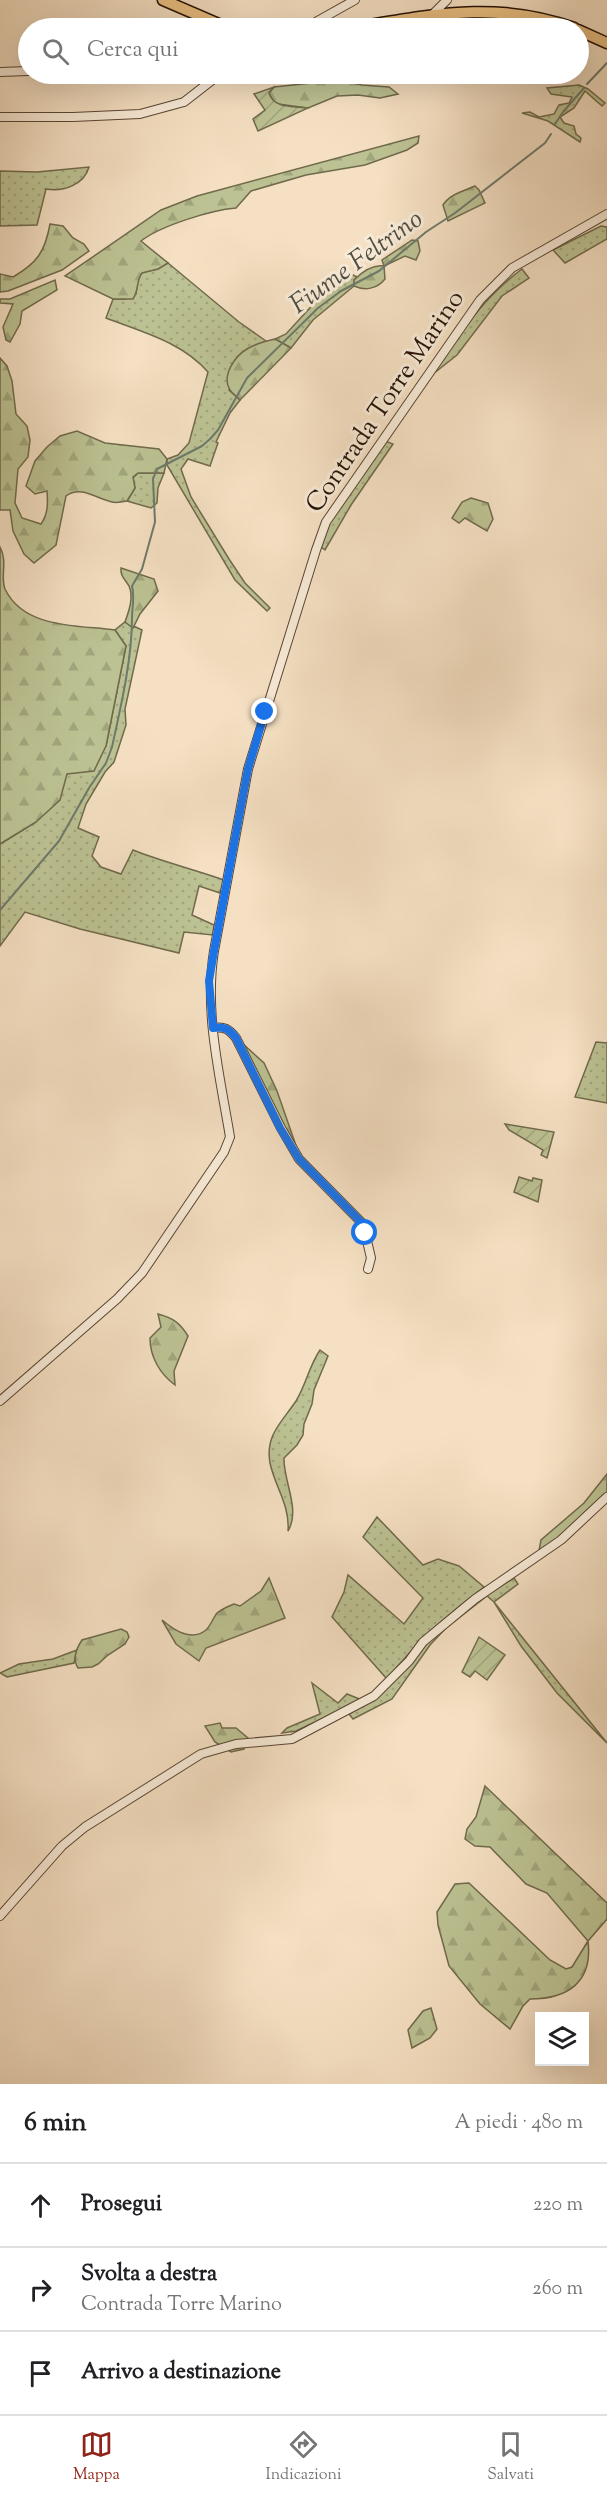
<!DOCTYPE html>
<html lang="it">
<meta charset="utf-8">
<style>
body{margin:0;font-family:"Sorts Mill Goudy",serif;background:#f2f2f2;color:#202124}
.controls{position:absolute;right:18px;bottom:18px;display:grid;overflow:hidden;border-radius:0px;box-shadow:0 6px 24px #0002}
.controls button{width:54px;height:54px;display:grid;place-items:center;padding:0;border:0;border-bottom:2px solid #e0e0e0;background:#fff;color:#202124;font:30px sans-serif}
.stop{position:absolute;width:18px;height:18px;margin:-14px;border:4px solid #1a73e8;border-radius:50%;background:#fff}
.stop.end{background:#1a73e8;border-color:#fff;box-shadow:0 2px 6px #0008}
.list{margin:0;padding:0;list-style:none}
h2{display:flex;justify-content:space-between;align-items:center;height:78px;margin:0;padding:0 24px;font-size:26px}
h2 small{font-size:20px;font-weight:400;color:#757577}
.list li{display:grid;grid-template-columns:39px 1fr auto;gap:18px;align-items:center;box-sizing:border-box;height:84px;padding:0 24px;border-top:2px solid #e0e0e0}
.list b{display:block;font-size:22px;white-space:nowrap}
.list p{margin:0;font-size:20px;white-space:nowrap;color:#757577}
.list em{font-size:20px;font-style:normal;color:#757577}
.icon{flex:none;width:33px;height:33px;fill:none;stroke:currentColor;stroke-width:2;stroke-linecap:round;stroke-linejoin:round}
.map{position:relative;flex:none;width:607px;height:2084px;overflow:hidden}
.search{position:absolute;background:#fff;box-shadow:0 6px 24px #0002;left:18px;right:18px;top:18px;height:66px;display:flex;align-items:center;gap:15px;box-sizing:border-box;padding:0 21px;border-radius:33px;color:#757577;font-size:22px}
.sheet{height:330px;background:#fff}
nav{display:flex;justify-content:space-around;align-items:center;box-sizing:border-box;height:84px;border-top:2px solid #e0e0e0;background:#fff;font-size:16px;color:#757577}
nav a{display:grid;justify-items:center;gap:3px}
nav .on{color:#8f2418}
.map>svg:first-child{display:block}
.grass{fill:url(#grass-dots);stroke:#706a4c;stroke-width:1.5}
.forest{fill:url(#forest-firs);stroke:#706a4c;stroke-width:1.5}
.garden{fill:url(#garden-furrows);stroke:#706a4c;stroke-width:1.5}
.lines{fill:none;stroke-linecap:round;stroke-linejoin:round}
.stream{stroke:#6d796b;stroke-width:2}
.minor-casing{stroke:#594534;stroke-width:10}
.major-casing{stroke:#251104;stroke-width:13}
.minor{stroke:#f8ebd8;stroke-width:8}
.major{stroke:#eac082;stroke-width:10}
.route{stroke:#1a73e8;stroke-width:8}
.labels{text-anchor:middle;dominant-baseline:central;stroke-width:6;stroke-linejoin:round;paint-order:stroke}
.street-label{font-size:26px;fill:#251104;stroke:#f8ebd8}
.water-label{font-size:27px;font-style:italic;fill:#4f4e40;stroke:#f8ebd8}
</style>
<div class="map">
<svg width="607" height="2084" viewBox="0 0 607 2084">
<defs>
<pattern id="grass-dots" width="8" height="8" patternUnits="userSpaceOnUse" patternTransform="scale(1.5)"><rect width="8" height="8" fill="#bcc293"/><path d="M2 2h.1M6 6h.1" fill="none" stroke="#a1a67d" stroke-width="1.8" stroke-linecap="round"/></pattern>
<pattern id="forest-firs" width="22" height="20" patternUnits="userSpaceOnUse" patternTransform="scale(1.5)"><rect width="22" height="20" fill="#bcc293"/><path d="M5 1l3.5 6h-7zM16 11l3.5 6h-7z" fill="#a1a67d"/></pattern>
<pattern id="garden-furrows" width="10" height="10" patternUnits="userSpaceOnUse" patternTransform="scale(1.5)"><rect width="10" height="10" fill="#bcc293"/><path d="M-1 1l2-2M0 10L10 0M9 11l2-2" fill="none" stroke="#a1a67d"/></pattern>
</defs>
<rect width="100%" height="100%" fill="#f5e0c3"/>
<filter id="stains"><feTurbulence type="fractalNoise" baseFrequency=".00333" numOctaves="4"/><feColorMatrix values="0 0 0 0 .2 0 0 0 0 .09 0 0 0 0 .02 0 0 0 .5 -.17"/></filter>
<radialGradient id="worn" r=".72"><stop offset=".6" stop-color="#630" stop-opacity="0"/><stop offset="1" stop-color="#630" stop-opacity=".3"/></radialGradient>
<g class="grass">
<polygon points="579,85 588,89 605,103 602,106 585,91 574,108 560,117 564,123 574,126 576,134 581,138 580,142 548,121 522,113 530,112 539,117 554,114 559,105 569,103 572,97 551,94 547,88"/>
<path d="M89 167C84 185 63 192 46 189L37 225 0 226V171L37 172Z"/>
<polygon points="601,226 607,227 607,239 565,263 553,250"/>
<path d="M168 263 239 322 266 341 247 349 229 390 240 400 230 413 216 442 218 443 210 466 188 459 181 469 191 497 229 559 245 583 270 608 267 611 235 580 167 465V459L178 455 189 443 208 372C182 342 142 332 106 318L113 299H125L136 294 138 278 142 272 158 269Z"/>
<path d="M522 269 529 278 502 296 457 355 433 374C460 333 482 299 522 269Z"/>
<polygon points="349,273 357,277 354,280 354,286 313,320 291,348 275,339 286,334 318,299"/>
<polygon points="385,441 393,444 351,505 325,550 321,547 330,522"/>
<polygon points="138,473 164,473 158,488 157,503 151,508 127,501 135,488 133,478"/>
<path d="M125 622 142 630 125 709 126 725 114 762 105 772 86 804 78 828 99 837 92 856 101 867 121 874 133 850C163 862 193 869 224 880L220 893 199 886 192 915 214 925 213 935 184 932 179 953 80 929 25 912 0 946V844L36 822 67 774 106 746 126 646 115 630Z"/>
<polygon points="596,1042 607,1043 607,1103 575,1097"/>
<path d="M320 1350 328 1356 314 1390 312 1404 304 1424 303 1435 297 1445 284 1458C283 1481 301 1509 288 1531 290 1505 275 1487 270 1463 265 1435 282 1422 296 1401 306 1385 309 1366 320 1350Z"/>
<path d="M377 1517 423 1565 438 1559 459 1566 484 1587C445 1616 418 1641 387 1679L332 1617 344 1592 348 1575 404 1624 423 1598 363 1537Z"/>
<polygon points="514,1578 518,1584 494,1602 607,1743 557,1693 521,1646 494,1602 487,1596 446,1628 430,1645 392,1699 353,1719 349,1714 377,1696 425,1642 486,1595"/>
<polygon points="77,1650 74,1663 7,1677 0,1673 19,1664 53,1659"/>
<polygon points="312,1683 338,1703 347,1694 362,1700 296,1731 282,1733 287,1728 320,1714"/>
</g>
<g class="forest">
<polygon points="340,80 362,85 389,87 398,94 380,98 358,95 337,96 308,108 278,104 273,101 269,93 274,87"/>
<path d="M419 136 418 143 407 150 365 165 306 175 251 191 236 208C211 210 160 226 141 241L168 263 158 269 142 273C136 281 139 290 133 299H113L65 276 161 210 197 196Z"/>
<path d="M475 186 479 190 485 203 448 221 443 205C450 194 464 191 475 186Z"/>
<path d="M50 224 63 226 73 238 84 244 89 251 62 270 8 291 0 292V274L13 277C37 263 45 252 50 224Z"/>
<path d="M412 240 418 241 420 251 416 260 405 256 384 266 385 279C377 289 365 291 354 286V280C362 272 372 264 384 266L382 260Z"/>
<polygon points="55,280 57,290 22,311 20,324 10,342 6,340 3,327 13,304 0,303 0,299 10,299"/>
<path d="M275 339 291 348 240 400C237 397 232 393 230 390 221 376 235 356 247 349 255 344 266 341 275 339Z"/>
<path d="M0 358 7 366 12 381 16 414 27 426 30 440 28 457 18 469 15 503 22 518 41 524C48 514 48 504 47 491L35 494 26 486 35 461 47 447 60 436 77 431 105 443 159 449 167 459 164 473H138L133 477 135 488 127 501C122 502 116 503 112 502 97 499 81 485 66 496L56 545 34 563 24 554 13 531 10 510H0Z"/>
<polygon points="471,498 488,503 493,519 487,531 465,518 459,523 452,518 462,502"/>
<path d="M0 547C8 561 0 577 5 589 24 629 78 625 115 630L126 646 106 746 94 771 67 774 60 800 36 822 0 844Z"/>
<path d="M121 568 154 579 158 591 140 614 133 628 125 622C129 611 134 597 129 586 125 579 120 576 121 568Z"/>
<polygon points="242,1043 264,1063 277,1091 300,1157"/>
<path d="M158 1314C173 1318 180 1323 188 1336L174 1371 175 1385C160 1374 150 1357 150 1338L161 1327Z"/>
<polygon points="607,1474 607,1497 538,1556 541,1540 584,1503"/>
<path d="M269 1578 285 1618 206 1648 199 1661 176 1644 162 1620C174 1630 191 1642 206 1630 211 1625 213 1618 217 1613 222 1609 229 1606 234 1604L240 1606 261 1591Z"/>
<path d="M121 1629 127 1632 129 1637 125 1644 108 1655 98 1664 92 1667 78 1668C72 1659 76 1649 82 1640Z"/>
<polygon points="220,1723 222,1728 236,1728 248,1738 244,1749 231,1752 215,1742 205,1726"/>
<path d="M485 1786 607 1903V1919L588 1941C593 1982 568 1999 530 1999L523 2006 510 2029 480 2004 449 1966 438 1925 437 1912 455 1884 469 1883 550 1960 566 1969 572 1967 588 1941 547 1893 526 1884 490 1847 475 1846 465 1839 467 1829 476 1817Z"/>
<polygon points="431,2008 437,2029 430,2038 412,2048 408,2030 423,2011"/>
</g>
<g class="garden">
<path d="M274 87 269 93C274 109 293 106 308 108L258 131 253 119 265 110 254 94Z"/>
<polygon points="505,1124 554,1132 547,1158 541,1155 543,1150 509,1130"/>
<polygon points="519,1177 532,1181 533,1178 542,1180 538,1202 514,1192"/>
<polygon points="479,1637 505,1655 487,1680 475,1671 470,1677 462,1672"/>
</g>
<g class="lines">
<g class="stream">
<polyline points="587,84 607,63"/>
<polyline points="555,124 563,112 584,88"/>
<path d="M0 910 59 841 89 788 106 763 112 747C121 706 132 659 132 618 132 606 135 598 132 586L142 569 155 522 153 479 157 469 202 446 210 439 218 430 247 378 318 308 341 291 379 271 426 232 455 213 545 143 551 134"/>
</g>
<g class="minor-casing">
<g id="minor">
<polyline points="432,15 447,0"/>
<polyline points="305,28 355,0"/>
<polyline points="0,72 28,71"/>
<polyline points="0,117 73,117 140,114 184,102 220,74"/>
<path d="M213 1028C224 1026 229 1029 236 1038L281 1128 299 1159 363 1224 371 1258 368 1269"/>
<path d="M0 1401 117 1299 142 1273 224 1152 230 1137C220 1076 204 1013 214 951L248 769 316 550 326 522 480 300 512 268 607 214"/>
<polyline points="0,1916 62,1846 85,1827 201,1754 236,1744 292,1739 374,1696 409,1661 423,1642 475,1599 561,1540 607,1497"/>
</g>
</g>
<g class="major-casing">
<g id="major">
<polyline points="163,0 228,28"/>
<path d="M351 28C431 15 495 0 574 28"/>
<polyline points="578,30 607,43"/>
</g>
</g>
<use href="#minor" class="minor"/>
<use href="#major" class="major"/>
</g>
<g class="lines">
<path class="route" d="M265 712 248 769 214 951 209 981 213 1028C224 1026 229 1029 236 1038L280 1128 299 1159 363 1224 365 1233"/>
</g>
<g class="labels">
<g class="street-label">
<text transform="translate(386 402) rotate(-56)">Contrada Torre Marino</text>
</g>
<g class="water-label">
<text transform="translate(357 263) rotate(-36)">Fiume Feltrino</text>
</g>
</g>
<rect width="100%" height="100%" filter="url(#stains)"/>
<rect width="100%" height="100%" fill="url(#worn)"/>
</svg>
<div class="controls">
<button><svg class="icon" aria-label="layers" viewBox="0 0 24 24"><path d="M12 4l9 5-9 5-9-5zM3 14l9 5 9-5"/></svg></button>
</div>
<div class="stop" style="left:365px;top:1233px"></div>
<div class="stop end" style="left:265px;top:712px"></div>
<div class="search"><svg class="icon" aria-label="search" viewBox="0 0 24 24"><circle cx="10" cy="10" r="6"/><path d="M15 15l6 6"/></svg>Cerca qui</div>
</div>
<section class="sheet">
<h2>6 min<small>A piedi · 480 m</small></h2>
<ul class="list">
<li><svg class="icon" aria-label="ahead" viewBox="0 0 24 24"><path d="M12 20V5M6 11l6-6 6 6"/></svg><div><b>Prosegui</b></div><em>220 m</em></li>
<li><svg class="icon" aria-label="right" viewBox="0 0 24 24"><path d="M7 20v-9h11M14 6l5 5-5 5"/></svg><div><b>Svolta a destra</b><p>Contrada Torre Marino</p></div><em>260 m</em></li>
<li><svg class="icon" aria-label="arrive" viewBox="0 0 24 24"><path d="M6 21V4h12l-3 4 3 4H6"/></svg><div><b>Arrivo a destinazione</b></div></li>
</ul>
</section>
<nav>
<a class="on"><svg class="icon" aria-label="map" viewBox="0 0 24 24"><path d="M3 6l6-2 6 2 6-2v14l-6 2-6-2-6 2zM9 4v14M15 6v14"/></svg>Mappa</a>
<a><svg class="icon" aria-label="directions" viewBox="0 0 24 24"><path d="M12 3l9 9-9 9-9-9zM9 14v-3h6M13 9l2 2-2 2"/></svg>Indicazioni</a>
<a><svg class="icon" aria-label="saved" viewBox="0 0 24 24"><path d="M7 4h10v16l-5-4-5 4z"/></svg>Salvati</a>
</nav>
